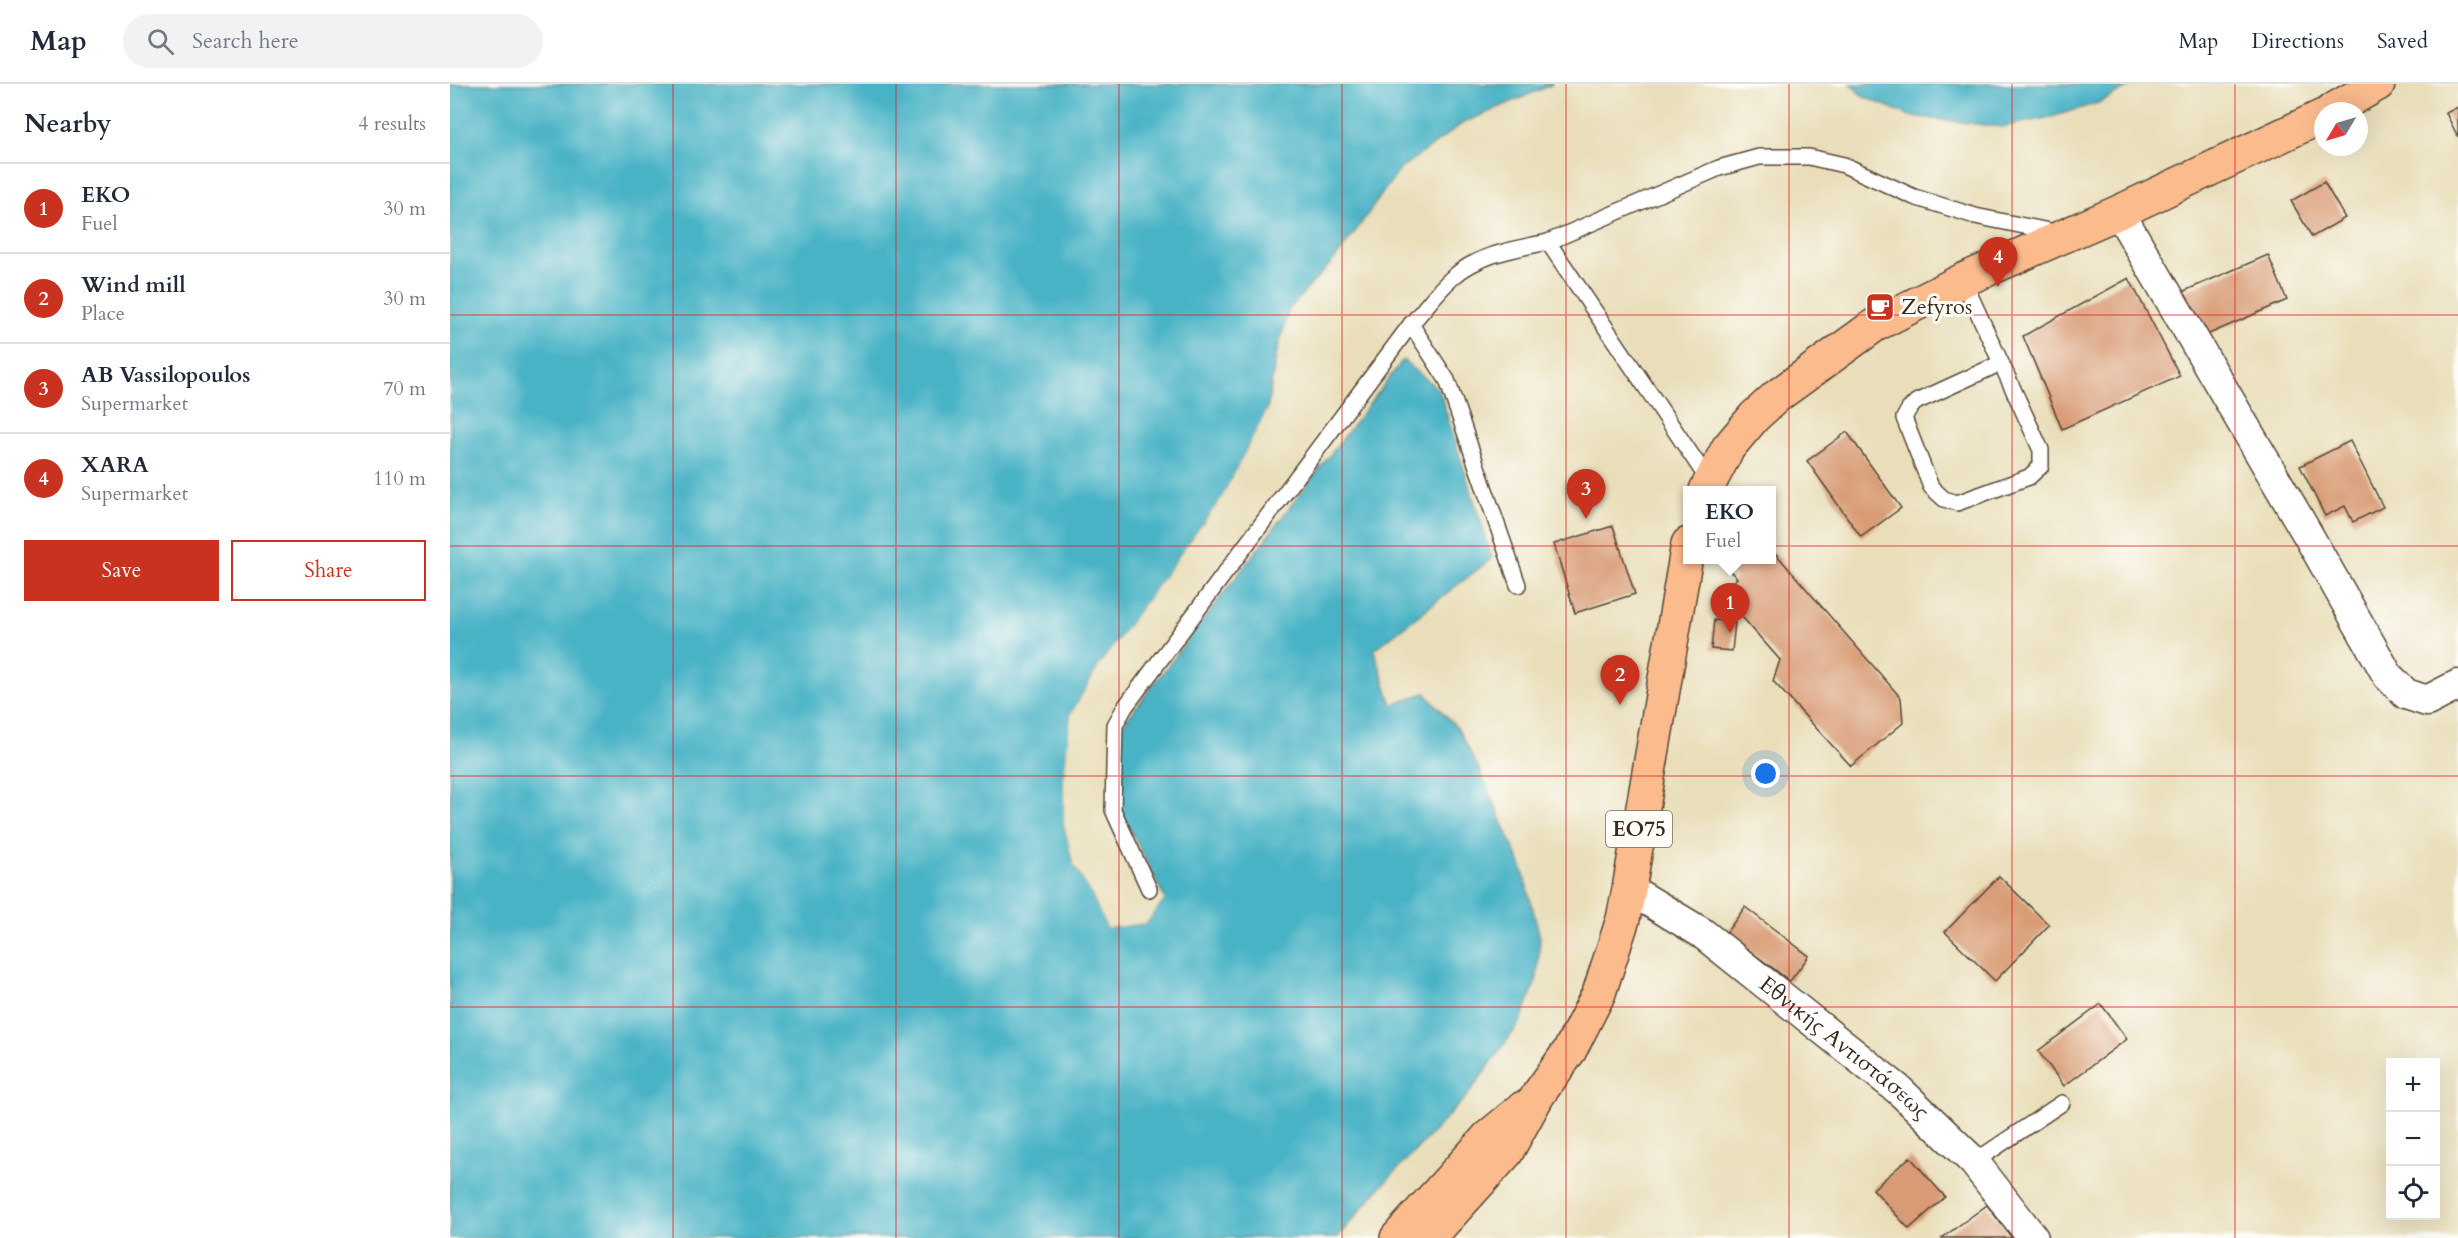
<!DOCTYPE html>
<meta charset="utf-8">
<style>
body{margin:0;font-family:Cardo,serif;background:#f2f2f3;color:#1f2937}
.controls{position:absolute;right:18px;bottom:18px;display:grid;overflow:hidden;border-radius:0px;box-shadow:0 6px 24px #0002}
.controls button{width:54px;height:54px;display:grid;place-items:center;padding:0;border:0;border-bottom:2px solid #e0e1e3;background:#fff;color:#1f2937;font:30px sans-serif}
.compass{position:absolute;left:1864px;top:18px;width:54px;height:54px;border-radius:50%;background:#fff;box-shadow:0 6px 24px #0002;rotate:232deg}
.you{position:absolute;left:1316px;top:690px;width:21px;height:21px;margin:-15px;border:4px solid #fff;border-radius:50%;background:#1a73e8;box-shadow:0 0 0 9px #1a73e833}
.badge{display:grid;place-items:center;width:39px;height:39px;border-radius:50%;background:#c8321e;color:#fff;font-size:20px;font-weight:700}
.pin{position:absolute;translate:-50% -50px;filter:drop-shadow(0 2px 3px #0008)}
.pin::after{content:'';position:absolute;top:32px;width:21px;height:18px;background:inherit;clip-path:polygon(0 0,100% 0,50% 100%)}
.popup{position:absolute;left:1233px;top:402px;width:93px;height:78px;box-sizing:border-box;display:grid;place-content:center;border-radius:0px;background:#fff;filter:drop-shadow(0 2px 4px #0005);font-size:20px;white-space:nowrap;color:#747a83}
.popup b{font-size:22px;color:#1f2937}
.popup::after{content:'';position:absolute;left:50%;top:100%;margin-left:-12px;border:12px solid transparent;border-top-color:#fff}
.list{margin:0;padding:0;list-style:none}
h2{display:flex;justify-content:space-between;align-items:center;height:78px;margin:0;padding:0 24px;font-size:26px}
h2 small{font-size:20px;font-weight:400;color:#747a83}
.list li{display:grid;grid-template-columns:39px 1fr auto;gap:18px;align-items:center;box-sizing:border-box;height:90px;padding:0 24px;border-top:2px solid #e0e1e3}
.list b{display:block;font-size:22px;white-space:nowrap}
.list p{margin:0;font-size:20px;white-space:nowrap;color:#747a83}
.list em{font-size:20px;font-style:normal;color:#747a83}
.actions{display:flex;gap:12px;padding:18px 24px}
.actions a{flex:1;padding:14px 0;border:2px solid #c8321e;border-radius:0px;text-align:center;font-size:21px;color:#c8321e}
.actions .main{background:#c8321e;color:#fff}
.icon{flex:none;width:33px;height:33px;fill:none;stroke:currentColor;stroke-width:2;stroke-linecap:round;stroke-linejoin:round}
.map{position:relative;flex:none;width:2008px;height:1154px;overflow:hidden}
header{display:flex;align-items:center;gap:36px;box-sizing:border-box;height:84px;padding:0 30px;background:#fff;border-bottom:2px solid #e0e1e3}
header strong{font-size:28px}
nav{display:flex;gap:33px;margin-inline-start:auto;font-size:21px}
.search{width:420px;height:54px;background:#f2f2f3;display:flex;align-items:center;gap:15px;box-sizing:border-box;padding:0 21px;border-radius:33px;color:#747a83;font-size:22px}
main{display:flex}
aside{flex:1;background:#fff}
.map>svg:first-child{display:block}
.water{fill:#48b3c6;stroke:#426e72;stroke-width:1.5}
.pier{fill:#e9deb9}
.building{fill:#d89b75}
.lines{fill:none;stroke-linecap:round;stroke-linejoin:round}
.lane-casing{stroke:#554535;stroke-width:18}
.street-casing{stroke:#554535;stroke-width:33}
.primary-casing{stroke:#554535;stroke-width:36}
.lane{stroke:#fff;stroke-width:15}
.street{stroke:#fff;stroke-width:30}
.primary{stroke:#fbbb8d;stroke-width:33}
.grid{fill:none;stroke:#d62828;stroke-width:1.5;stroke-opacity:0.55}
.labels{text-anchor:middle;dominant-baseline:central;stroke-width:6;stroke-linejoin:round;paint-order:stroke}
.shield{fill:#fdfcf7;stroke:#75695f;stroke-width:1.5}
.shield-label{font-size:21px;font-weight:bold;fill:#3b2a1e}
.poi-label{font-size:22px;fill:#3b2a1e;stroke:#fdfcf7;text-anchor:start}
.street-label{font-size:22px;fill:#3b2a1e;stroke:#fdfcf7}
</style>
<header>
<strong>Map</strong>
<div class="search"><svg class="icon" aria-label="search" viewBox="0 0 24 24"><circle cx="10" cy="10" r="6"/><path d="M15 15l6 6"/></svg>Search here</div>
<nav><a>Map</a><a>Directions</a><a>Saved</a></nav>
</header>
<main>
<aside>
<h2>Nearby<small>4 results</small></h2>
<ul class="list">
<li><span class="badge">1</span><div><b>EKO</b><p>Fuel</p></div><em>30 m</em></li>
<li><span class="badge">2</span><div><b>Wind mill</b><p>Place</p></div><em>30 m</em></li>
<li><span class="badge">3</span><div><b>AB Vassilopoulos</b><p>Supermarket</p></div><em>70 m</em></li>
<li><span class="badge">4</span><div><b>XARA</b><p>Supermarket</p></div><em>110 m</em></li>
</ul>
<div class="actions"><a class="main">Save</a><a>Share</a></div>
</aside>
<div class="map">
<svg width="2008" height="1154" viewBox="0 0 2008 1154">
<rect width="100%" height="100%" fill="#fdfcf7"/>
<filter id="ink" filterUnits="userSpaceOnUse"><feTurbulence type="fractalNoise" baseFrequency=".0167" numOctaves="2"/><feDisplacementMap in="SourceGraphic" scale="12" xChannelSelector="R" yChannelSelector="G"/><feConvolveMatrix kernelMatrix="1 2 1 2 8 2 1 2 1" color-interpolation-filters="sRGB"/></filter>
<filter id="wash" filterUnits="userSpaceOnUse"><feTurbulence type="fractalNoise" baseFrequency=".008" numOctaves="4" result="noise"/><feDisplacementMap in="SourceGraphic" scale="24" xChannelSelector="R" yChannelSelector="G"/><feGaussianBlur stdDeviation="1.35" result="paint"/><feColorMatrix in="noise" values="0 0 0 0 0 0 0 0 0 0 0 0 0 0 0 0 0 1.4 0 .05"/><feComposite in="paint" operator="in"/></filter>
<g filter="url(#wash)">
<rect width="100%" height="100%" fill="#e9deb9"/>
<g class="water">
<polygon points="0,0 1103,0 1013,39 949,86 889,170 839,225 826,271 817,326 771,415 653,576 621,630 614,693 614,741 624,781 642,811 657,844 696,839 715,815 668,721 671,643 953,276 989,306 1042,474 924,566 942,621 975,609 1008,645 1030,687 1072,783 1090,853 1087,894 1071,937 1018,1011 926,1108 887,1154 0,1154"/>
<polygon points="1400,0 1685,0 1648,19 1601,33 1551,43 1461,32 1414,13"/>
</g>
<polygon class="pier" points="817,326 819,330 773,416 655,578 624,631 617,694 617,740 627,780 645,810 659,841 694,836 711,815 715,815 696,839 657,844 642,811 624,781 614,741 614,693 621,630 653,576 771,415"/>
<g id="blocks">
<g class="building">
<polygon points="2008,23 2008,53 1996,29"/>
<polygon points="1874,98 1895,134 1862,153 1841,117"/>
<polygon points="1818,171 1837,216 1752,253 1732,208"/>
<polygon points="1679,194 1730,292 1612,345 1573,252"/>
<polygon points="1397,348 1451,424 1411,453 1357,377"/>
<polygon points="1900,357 1933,423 1903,438 1895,422 1875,432 1850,382"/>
<polygon points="1163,442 1185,510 1125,529 1104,460"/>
<polygon points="1326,470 1451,614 1453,639 1401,682 1323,597 1330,576 1271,509 1287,494 1279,486 1289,477 1322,476 1322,471"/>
<polygon points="1264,536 1285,538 1282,567 1261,565"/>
<polygon points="1549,792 1599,841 1545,897 1495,848"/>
<polygon points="1295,823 1359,872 1340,897 1276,849"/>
<polygon points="1651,920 1677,955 1614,1002 1588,967"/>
<polygon points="1460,1073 1495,1113 1459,1145 1423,1105"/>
<polygon points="1537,1121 1562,1154 1492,1154"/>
</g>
</g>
</g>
<g filter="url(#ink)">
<use href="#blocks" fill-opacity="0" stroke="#554535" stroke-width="1.5"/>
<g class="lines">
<g class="lane-casing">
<g id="lane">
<polyline points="1098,158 1269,84 1309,73 1359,73 1394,81 1464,113 1525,132 1609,149"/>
<polyline points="1513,196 1591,366 1591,382 1579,393 1507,419 1494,415 1481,403 1454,334 1459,325 1466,318 1551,279"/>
<polyline points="961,240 997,296 1068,501"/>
<path d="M699 805 663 726 665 641 675 623 961 240C975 225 987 207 1002 194 1028 170 1065 165 1098 158L1259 397"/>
<polyline points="1524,1078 1612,1019"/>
</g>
</g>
<g class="street-casing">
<g id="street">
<polyline points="1669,128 1858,451 1938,592 1956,610 1977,617 2008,601"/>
<path id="s1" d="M1179 805 1252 849 1449 1006 1524 1078 1583 1154"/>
</g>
</g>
<g class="primary-casing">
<g id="primary">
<polyline points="1881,27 1928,0"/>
<polyline points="1256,406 1278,364 1304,333 1327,312 1425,241 1513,196 1669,128 1873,32"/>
<polyline points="947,1154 1038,1053 1073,1024"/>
<polyline points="979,1154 1056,1069 1088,1011 1120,966 1149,909 1173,835 1179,805 1238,460"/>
</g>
</g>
<use href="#lane" class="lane"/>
<use href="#street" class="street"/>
<use href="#primary" class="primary"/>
</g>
</g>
<path class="grid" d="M223 0V1154M446 0V1154M669 0V1154M892 0V1154M1116 0V1154M1339 0V1154M1562 0V1154M1785 0V1154M0 231H2008M0 462H2008M0 692H2008M0 923H2008"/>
<defs>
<g id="cafe-square" transform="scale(1.5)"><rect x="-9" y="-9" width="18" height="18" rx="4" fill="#c8321e" stroke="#fdfcf7"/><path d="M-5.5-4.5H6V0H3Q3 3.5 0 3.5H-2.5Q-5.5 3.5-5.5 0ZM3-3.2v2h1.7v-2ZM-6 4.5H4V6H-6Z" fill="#fff"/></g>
</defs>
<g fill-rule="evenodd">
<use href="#cafe-square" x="1430" y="223"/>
</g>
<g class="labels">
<rect class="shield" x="1156" y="727" width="66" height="36" rx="4.5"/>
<g class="shield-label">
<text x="1189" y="745">ΕΟ75</text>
</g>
<g class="poi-label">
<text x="1451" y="223">Zefyros</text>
</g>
<g class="street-label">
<text stroke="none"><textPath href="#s1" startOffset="268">Εθνικής Αντιστάσεως</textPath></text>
</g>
</g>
</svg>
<div class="controls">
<button>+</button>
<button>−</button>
<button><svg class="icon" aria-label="locate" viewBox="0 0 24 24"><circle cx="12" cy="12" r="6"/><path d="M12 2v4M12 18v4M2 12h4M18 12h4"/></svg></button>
</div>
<svg class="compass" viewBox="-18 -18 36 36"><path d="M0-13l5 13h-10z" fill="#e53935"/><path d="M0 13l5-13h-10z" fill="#747a83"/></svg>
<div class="you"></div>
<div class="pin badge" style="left:1280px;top:549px">1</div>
<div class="popup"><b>EKO</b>Fuel</div>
<div class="pin badge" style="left:1170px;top:621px">2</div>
<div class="pin badge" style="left:1136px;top:435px">3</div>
<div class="pin badge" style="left:1548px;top:203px">4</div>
</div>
</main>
